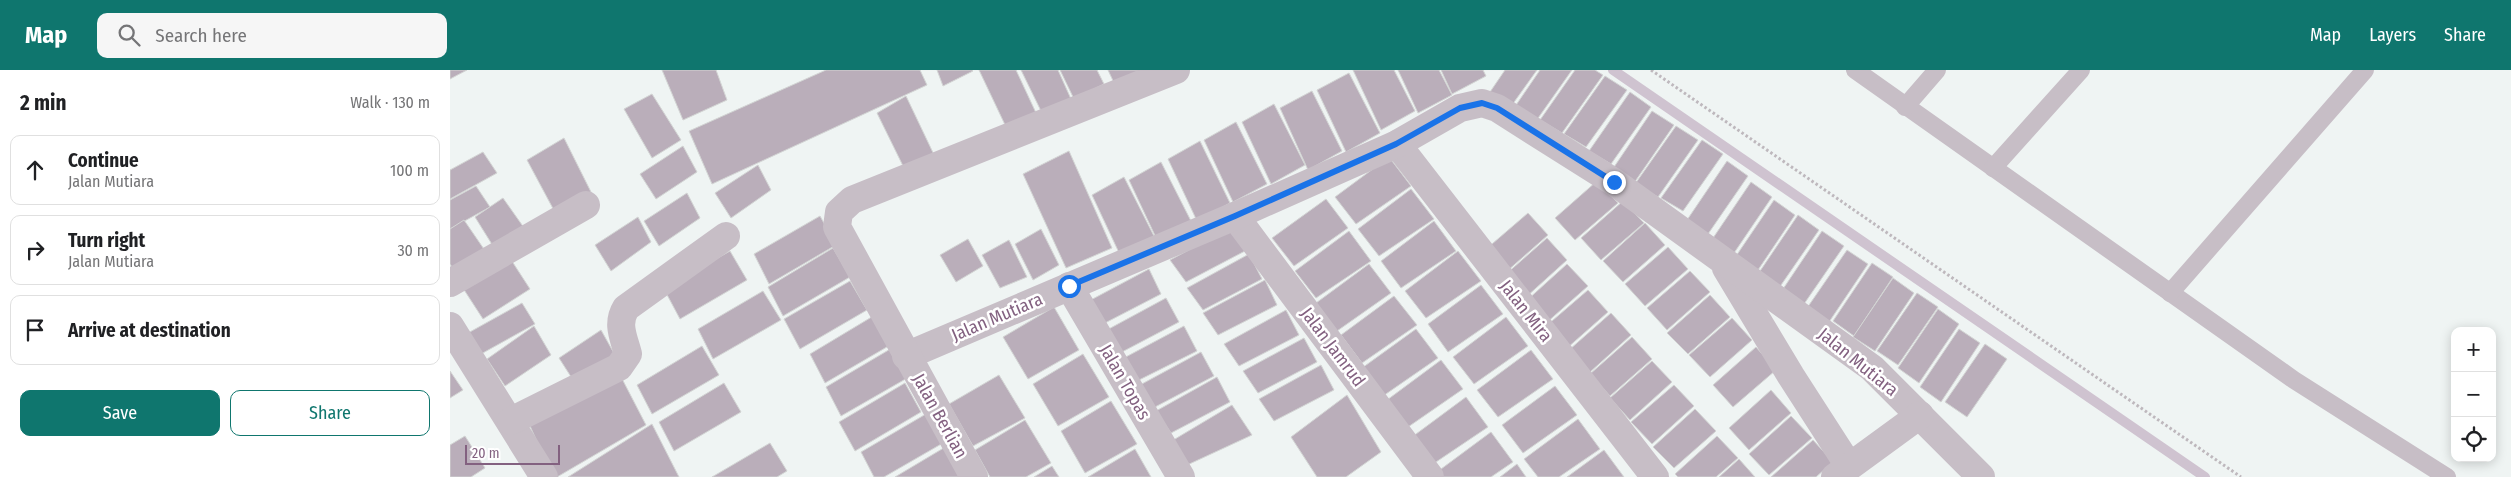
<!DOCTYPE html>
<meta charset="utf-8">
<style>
body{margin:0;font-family:"Fira Sans Condensed",sans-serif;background:#f6f6f6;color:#202124}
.controls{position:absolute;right:15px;bottom:15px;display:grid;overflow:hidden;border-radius:10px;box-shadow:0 2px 12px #0003}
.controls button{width:45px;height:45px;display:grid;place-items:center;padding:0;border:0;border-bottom:1px solid #e0e0e0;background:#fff;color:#202124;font:25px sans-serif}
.scale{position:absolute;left:15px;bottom:12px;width:95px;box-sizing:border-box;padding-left:5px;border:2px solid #836180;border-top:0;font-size:14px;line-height:18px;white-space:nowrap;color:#836180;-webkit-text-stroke:4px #fff;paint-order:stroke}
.stop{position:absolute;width:15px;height:15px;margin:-11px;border:4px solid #1a73e8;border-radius:50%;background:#fff}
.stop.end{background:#1a73e8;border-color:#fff;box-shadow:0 1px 5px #0008}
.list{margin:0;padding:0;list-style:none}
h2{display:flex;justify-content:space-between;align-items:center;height:65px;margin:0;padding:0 20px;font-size:21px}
h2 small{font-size:16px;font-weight:400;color:#757577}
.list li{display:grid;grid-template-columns:32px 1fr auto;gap:15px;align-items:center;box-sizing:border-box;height:70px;margin:0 10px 10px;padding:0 10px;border:1px solid #e0e0e0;border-radius:10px}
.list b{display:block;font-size:19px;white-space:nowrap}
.list p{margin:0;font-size:16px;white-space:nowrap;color:#757577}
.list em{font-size:16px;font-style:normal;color:#757577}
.actions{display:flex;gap:10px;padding:15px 20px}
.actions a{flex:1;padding:11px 0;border:1px solid #0f766e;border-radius:10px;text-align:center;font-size:18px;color:#0f766e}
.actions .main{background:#0f766e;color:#fff}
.icon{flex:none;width:28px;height:28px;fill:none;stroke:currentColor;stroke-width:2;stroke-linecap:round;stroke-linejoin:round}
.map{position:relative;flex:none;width:2061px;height:407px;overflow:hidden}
header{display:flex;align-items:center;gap:30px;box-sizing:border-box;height:70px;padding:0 25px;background:#0f766e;color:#fff}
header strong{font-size:24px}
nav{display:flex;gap:28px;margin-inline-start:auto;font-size:18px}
.search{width:350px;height:45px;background:#f6f6f6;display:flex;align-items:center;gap:12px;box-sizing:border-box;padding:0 18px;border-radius:10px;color:#757577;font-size:19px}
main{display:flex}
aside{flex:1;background:#fff}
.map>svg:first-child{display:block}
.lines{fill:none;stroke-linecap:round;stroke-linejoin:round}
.stream{stroke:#cfc3d0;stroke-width:10}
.building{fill:#baaeba;stroke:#d3d5d4}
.path{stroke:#beb8bd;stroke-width:3;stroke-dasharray:2.5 2.5;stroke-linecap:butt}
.service{stroke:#c7bec6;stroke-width:18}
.minor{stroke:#c7bec6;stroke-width:28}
.route{stroke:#1a73e8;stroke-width:6}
.labels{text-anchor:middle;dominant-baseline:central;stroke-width:5;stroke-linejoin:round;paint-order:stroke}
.street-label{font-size:18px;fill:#836180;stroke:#fff}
</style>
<header>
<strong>Map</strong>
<div class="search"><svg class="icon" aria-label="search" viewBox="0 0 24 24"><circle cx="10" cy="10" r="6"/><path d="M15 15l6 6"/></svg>Search here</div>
<nav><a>Map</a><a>Layers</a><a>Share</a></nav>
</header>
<main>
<aside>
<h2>2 min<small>Walk · 130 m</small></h2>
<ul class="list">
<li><svg class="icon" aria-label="ahead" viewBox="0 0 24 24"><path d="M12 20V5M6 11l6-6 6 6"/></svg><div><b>Continue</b><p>Jalan Mutiara</p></div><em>100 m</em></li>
<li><svg class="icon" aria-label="right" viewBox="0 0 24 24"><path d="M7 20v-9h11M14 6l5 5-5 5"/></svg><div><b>Turn right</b><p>Jalan Mutiara</p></div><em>30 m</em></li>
<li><svg class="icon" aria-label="arrive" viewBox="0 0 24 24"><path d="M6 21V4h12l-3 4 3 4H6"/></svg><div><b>Arrive at destination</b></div></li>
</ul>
<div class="actions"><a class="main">Save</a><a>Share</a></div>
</aside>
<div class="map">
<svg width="2061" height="407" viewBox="0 0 2061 407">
<rect width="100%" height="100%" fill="#eff4f3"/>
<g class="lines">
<polyline class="stream" points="1163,0 1755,407"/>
</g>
<g class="building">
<polygon points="0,0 17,0 0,9"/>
<polygon points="212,0 266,0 277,30 233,50"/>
<polygon points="376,0 470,0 477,15 262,114 239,61"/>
<polygon points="487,0 522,0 523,1 493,16"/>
<polygon points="529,0 566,0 587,45 557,59"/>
<polygon points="571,0 608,0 621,29 592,43"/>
<polygon points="610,0 647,0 654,14 624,29"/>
<polygon points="658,0 694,0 665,15"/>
<polygon points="903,0 944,0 965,41 931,60"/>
<polygon points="948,0 989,0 1002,25 968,43"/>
<polygon points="991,0 1033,0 1036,6 1002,24"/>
<polygon points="1055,0 1087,0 1062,35 1040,22"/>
<polygon points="1090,0 1122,0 1086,51 1064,38"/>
<polygon points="1125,0 1145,0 1153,5 1112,63 1090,50"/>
<polygon points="899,3 930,63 896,82 867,20"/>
<polygon points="1155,6 1177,20 1136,77 1114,64"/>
<polygon points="862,21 892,81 858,100 830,38"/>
<polygon points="1180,22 1201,37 1161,94 1139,81"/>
<polygon points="202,24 231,70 202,88 174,39"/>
<polygon points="456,26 486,89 457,104 427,43"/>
<polygon points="824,34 855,95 821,114 792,52"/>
<polygon points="1202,41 1224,55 1184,113 1162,100"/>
<polygon points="786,52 817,114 783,132 754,70"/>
<polygon points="1226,56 1248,70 1208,127 1185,114"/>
<polygon points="114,68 142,124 107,146 77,90"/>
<polygon points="1252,70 1273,84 1233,141 1211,128"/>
<polygon points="750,71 780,133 747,151 718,89"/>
<polygon points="233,76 247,102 206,129 190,104"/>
<polygon points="619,81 662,178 616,198 573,104"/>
<polygon points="33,82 47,103 0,129 0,100"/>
<polygon points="939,87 961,116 906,154 885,127"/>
<polygon points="1277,91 1298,106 1258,164 1237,150"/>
<polygon points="711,92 742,153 708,172 679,110"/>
<polygon points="308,95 321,120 281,148 265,123"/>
<polygon points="674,107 705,168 671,187 642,125"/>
<polygon points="1147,111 1168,133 1125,170 1105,148"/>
<polygon points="1301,112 1322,127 1282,186 1261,171"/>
<polygon points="26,116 40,137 0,159 0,130"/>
<polygon points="961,119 984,149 929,186 908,159"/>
<polygon points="237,123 250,148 209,176 194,151"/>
<polygon points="53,128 77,162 48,184 25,147"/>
<polygon points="876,129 898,158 844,196 822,168"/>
<polygon points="1324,130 1345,145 1306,203 1284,189"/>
<polygon points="1173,131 1194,153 1151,190 1131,168"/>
<polygon points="1078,143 1098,165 1056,202 1035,180"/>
<polygon points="1348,145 1369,160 1329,218 1308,204"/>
<polygon points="370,146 386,175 319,214 304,184"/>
<polygon points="188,147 201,172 161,201 145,175"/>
<polygon points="14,150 38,185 8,206 0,194 0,159"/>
<polygon points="984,151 1006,181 951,218 931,191"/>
<polygon points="1195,153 1215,175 1173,212 1153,191"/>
<polygon points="782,157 795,181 736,212 720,190"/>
<polygon points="591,159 609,195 583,210 565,174"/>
<polygon points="899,161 921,191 866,228 845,201"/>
<polygon points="1372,161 1394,176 1354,234 1333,219"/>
<polygon points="1097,168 1117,190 1075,228 1055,205"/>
<polygon points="518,169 533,196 506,212 490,185"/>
<polygon points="559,170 577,207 550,218 532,185"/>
<polygon points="1218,177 1238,199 1195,236 1175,214"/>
<polygon points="383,178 400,207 333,246 318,217"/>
<polygon points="1397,180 1418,194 1379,252 1357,238"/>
<polygon points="280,181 297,210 230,249 214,219"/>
<polygon points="1008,181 1031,211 976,248 955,221"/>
<polygon points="56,182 80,219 33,249 9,212"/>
<polygon points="799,184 812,209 753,240 737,218"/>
<polygon points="1422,193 1443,207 1404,266 1383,251"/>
<polygon points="919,194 941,223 887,261 866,233"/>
<polygon points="1117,194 1138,216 1095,254 1075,232"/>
<polygon points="699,199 711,224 653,254 637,232"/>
<polygon points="1240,201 1260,222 1217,260 1197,238"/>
<polygon points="1443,208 1464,223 1425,281 1403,267"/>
<polygon points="815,210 827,235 768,265 753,243"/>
<polygon points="400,211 417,240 350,279 334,249"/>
<polygon points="1031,215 1053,244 998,282 978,254"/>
<polygon points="1138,220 1158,242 1116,279 1095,257"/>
<polygon points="313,221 331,250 263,289 248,259"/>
<polygon points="1467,223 1488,237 1448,295 1427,281"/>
<polygon points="1260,225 1280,247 1238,284 1217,263"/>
<polygon points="944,226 967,255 912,293 891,265"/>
<polygon points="716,228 729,252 670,283 655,261"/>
<polygon points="72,233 85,254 31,284 18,263"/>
<polygon points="604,237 629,280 578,309 553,267"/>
<polygon points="1488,239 1509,254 1469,313 1448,298"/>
<polygon points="836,240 849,265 789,296 774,274"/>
<polygon points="1161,243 1181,265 1139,303 1119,280"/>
<polygon points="425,245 442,274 375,313 360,284"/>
<polygon points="1056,247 1078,276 1024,314 1003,287"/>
<polygon points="1282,248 1302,270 1260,307 1239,285"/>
<polygon points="84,256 101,285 55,316 37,289"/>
<polygon points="734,256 747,281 687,311 672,289"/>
<polygon points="966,259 988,288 933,326 912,298"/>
<polygon points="1509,259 1530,273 1491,332 1470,317"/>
<polygon points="151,260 165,285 125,313 109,288"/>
<polygon points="1182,267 1202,289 1160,326 1140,304"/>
<polygon points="854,268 867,292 808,323 793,301"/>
<polygon points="1535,274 1557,289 1517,347 1495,332"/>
<polygon points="252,276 269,305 202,344 187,315"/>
<polygon points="1306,277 1326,300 1283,337 1263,315"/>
<polygon points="442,278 459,307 391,346 376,317"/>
<polygon points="1081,280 1103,309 1048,347 1027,320"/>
<polygon points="751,282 764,306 705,337 690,315"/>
<polygon points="633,284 659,327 608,356 583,314"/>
<polygon points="991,290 1013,319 958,357 937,330"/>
<polygon points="1202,291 1222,312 1180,350 1160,328"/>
<polygon points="871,295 884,320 824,351 809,329"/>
<polygon points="0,301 13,320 0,328"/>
<polygon points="168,301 196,355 107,407 103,407 80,356"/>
<polygon points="549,305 575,348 523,376 499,334"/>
<polygon points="767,307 780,332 721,363 706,341"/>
<polygon points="274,313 291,342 224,381 209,352"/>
<polygon points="455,313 471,342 405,381 389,352"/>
<polygon points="1224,315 1244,336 1202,374 1181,352"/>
<polygon points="1105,316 1127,345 1073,383 1052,355"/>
<polygon points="1321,320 1341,343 1299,380 1279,358"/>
<polygon points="897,325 931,382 896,407 867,407 841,367"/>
<polygon points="1016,327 1038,357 983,394 962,367"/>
<polygon points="661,331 687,374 635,403 611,361"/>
<polygon points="782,335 802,365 735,396 720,372"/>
<polygon points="1245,339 1266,361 1224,398 1203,377"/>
<polygon points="476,344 493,373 434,407 424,407 411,382"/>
<polygon points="1341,346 1362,368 1319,405 1299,384"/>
<polygon points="1128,349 1150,379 1109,407 1088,407 1074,389"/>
<polygon points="575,350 601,393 576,407 540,407 525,380"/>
<polygon points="202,354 229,407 118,407"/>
<polygon points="1041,362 1063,392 1041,407 991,407 987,402"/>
<polygon points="15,366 35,398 21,407 0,407 0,375"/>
<polygon points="1267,366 1288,388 1266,407 1228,407 1225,404"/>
<polygon points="1363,370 1383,392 1366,407 1321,407"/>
<polygon points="320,373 337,401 327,407 262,407"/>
<polygon points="497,376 510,407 445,407"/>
<polygon points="685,379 701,407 638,407"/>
<polygon points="1154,380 1174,407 1117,407"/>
<polygon points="1289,389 1305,407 1269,407"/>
<polygon points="1067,394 1076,407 1050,407"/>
<polygon points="602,396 609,407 584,407"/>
</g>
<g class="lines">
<polyline class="path" points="1201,0 1791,407"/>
<g class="service">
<polyline points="1405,0 1844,310 1997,407"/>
<polyline points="1455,37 1487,0"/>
<polyline points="1543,98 1631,0"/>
<polyline points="1720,223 1915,0"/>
</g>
<g class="minor">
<polyline points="947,74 1205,407"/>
<polyline points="785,146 980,407"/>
<polyline points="1276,198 1341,306 1399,396"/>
<polyline points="0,213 136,135"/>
<polyline points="619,216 731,407"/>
<polyline points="0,256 94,407"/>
<polyline points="456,286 785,146 947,74 1010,38 1032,33 1047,38 1164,112 1422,298 1531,407"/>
<path d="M61 351 169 297 178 284C174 268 166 254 176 238L276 166"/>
<polyline points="524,407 387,157 389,142 402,130 726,0"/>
<polyline points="1385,407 1470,345"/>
</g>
</g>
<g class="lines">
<polyline class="route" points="619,216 785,146 946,74 1010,38 1032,33 1047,38 1164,112"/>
</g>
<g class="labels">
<g class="street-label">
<text transform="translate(1076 241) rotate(52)">Jalan Mira</text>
<text transform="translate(547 247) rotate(-23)">Jalan Mutiara</text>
<text transform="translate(883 277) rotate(53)">Jalan Jamrud</text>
<text transform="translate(1408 292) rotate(39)">Jalan Mutiara</text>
<text transform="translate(675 312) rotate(60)">Jalan Topas</text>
<text transform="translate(490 346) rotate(61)">Jalan Berlian</text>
</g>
</g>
</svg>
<div class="controls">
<button>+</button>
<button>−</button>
<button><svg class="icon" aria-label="locate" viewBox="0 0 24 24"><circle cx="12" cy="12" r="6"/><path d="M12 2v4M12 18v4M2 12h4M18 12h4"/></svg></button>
</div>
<div class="scale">20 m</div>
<div class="stop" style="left:619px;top:216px"></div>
<div class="stop end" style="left:1164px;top:112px"></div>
</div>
</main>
